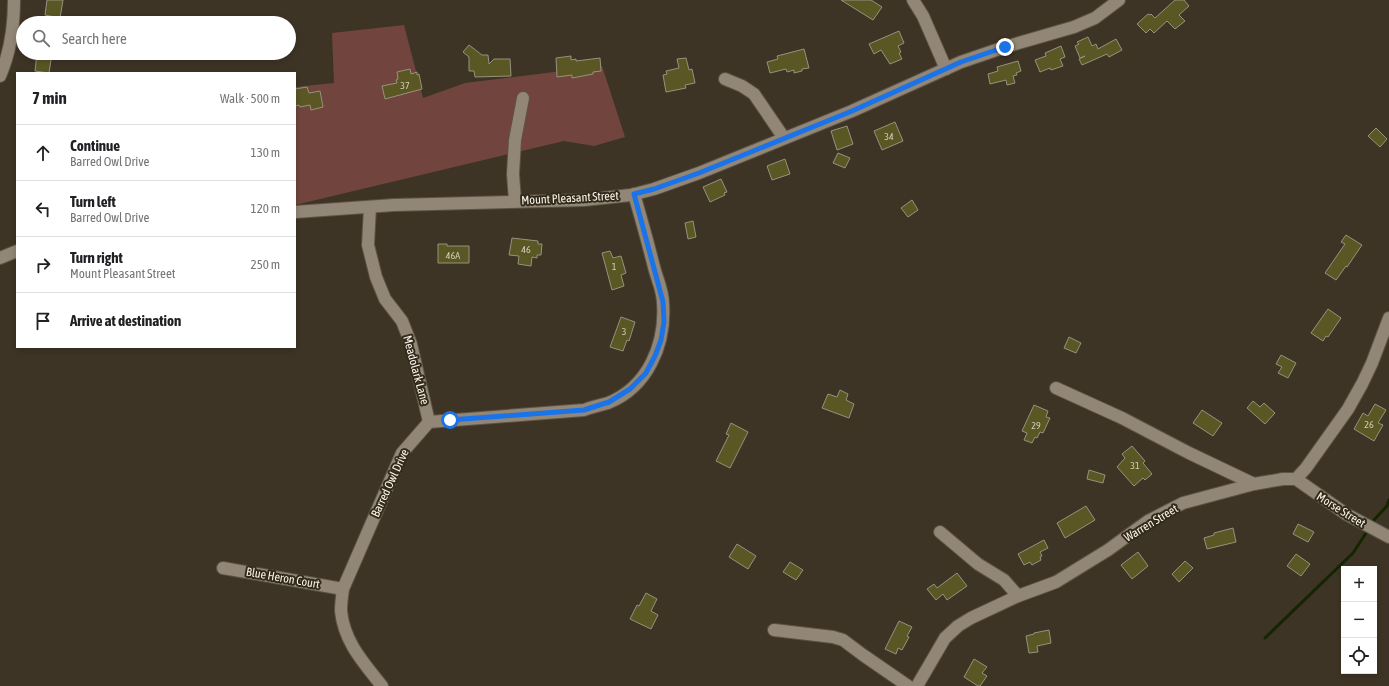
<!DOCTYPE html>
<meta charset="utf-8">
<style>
body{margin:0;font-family:"Asap Condensed",sans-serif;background:#f6f6f6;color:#202124}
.controls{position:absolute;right:12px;bottom:12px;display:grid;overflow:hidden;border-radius:0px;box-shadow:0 2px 6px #0003}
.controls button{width:36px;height:36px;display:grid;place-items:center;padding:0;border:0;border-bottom:1px solid #e0e0e0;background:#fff;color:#202124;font:20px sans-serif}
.stop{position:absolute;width:12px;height:12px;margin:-9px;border:3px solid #1a73e8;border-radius:50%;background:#fff}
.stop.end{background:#1a73e8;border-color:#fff;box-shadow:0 1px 4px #0008}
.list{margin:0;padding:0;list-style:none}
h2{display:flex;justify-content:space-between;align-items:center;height:52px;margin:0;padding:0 16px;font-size:17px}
h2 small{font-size:13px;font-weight:400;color:#757577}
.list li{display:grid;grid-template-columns:26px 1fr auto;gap:12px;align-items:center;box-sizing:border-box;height:56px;padding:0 16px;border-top:1px solid #e0e0e0}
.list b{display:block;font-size:15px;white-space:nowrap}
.list p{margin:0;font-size:13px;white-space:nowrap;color:#757577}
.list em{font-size:13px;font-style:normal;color:#757577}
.icon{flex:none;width:22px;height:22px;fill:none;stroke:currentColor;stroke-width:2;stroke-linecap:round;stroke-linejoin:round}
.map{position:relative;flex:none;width:1389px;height:686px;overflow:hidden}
.search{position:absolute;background:#fff;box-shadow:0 2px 6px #0003;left:16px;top:16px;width:280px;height:44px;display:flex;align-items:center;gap:10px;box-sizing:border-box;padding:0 14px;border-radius:22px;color:#757577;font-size:15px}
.panel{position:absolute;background:#fff;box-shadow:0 2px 6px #0003;left:16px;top:72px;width:280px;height:276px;border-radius:0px}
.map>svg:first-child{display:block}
.green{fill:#71453d}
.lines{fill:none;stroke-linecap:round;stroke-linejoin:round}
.stream{stroke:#142600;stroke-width:3}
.building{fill:#5a5725;stroke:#94937f}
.minor-casing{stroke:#5c5346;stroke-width:14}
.minor{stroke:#928776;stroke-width:12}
.route{stroke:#1a73e8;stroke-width:5}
.labels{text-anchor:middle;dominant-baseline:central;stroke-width:4;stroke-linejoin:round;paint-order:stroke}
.number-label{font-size:10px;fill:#d2cdb9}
.street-label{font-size:12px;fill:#faf4ea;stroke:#332a1b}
</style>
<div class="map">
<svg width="1389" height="686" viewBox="0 0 1389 686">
<rect width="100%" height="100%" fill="#3d3425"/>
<polygon class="green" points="404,25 423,98 465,83 602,66 625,137 594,146 564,141 295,205 295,87 334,83 332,33"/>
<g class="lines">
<g class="stream">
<polyline points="1374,520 1387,506 1389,500"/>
<polyline points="1265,638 1353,553 1366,533"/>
</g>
</g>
<g class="building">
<polygon points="47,0 63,0 60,18 45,15"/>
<polygon points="841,0 871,0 882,7 873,20"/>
<polygon points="1175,0 1184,0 1189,6 1179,15 1185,21 1175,29 1167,21 1154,33 1150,29 1146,33 1137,24 1148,14 1150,15 1151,14 1155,18"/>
<polygon points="899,31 904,43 898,46 901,52 899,53 902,59 890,64 881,50 874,54 869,44"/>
<polygon points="1088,37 1092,46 1096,44 1098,49 1116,39 1122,50 1109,57 1107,54 1082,65 1079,59 1085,56 1080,58 1075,46 1079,44 1077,42"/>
<polygon points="469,45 482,55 488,55 489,64 494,59 510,59 511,76 475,77 474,71 469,71 469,57 463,52"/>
<polygon points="1061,46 1065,57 1060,59 1063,66 1051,70 1050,68 1040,72 1035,60 1046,56 1045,53"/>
<polygon points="804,49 809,68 802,69 802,71 794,73 794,70 787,72 786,69 770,73 767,62 778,59 777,56"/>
<polygon points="37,53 52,53 49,73 35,71"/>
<polygon points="571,56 571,60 576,59 576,61 600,58 601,71 593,72 593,74 572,78 572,75 557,77 556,58"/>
<polygon points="686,58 689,70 692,69 695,83 685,85 686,88 666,92 663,75 667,74 666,71 679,68 677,59"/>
<polygon points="1018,61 1021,71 1016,73 1017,75 1013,76 1015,83 1007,85 1006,80 990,84 988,74 998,71 997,67"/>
<polygon points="410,69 411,74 417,72 417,75 419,74 422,89 385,99 382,86 397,83 396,80 398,79 397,72"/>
<polygon points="307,87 309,93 320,91 323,107 311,110 310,105 300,107 299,105 295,106 295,89"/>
<polygon points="895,122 903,141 882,150 874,131"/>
<polygon points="847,126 853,144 837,150 831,131"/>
<polygon points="1376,128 1387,139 1380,147 1368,136"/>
<polygon points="838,153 850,158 845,168 833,163"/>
<polygon points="785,159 790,174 772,180 767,166"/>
<polygon points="721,179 727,192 724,193 725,195 710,202 703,187"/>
<polygon points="912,200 918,210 908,217 901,208"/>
<polygon points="693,221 696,237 688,239 685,223"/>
<polygon points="1346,235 1362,245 1347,267 1346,266 1336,280 1325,273 1345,244 1341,242"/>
<polygon points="512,238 538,241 538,244 542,244 541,255 537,255 537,258 532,257 531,266 518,264 519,256 509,255"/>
<polygon points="438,244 447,244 447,246 469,246 469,263 438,263"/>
<polygon points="610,251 613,258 621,256 626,273 621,275 624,286 612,290 602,253"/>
<polygon points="1328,309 1341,318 1328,337 1326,336 1323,341 1311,333"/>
<polygon points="621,317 635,322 629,341 627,340 623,351 610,347"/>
<polygon points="1069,337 1081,343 1076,353 1064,348"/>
<polygon points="1281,355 1296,363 1288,378 1278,373 1282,367 1276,364"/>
<polygon points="840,390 848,394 846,400 854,404 849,418 822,408 828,394 837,397"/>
<polygon points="1253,401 1260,407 1264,403 1275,413 1265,424 1247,408"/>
<polygon points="1375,404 1386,410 1378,423 1383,425 1374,441 1354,429 1363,413 1368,416"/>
<polygon points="1034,405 1048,411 1046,417 1050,418 1043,433 1040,432 1037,438 1035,437 1032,443 1024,440 1027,433 1022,431"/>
<polygon points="1202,410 1222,423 1213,436 1193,423"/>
<polygon points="731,423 748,432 730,468 716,461 729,435 726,434"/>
<polygon points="1132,446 1145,461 1143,463 1152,474 1145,480 1143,478 1134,486 1117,467 1125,458 1122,454"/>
<polygon points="1089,470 1105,475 1103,483 1087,479"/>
<polygon points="1086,506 1095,520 1065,538 1057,523"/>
<polygon points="1298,524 1314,532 1308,542 1293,534"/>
<polygon points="1233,528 1236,542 1207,549 1204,538 1214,535 1214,533"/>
<polygon points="1044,540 1048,548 1040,552 1042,556 1040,557 1041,560 1032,565 1030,562 1024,565 1018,554"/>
<polygon points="737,544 756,556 748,569 729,557"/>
<polygon points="1138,552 1148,566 1132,579 1121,565"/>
<polygon points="1296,554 1310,564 1301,576 1287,566"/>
<polygon points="1185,561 1193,568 1179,582 1172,574"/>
<polygon points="790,562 803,570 796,580 783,572"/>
<polygon points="957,573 967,586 947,600 943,594 936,600 927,589 934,584 937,588"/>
<polygon points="646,593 657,599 651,611 658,615 651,629 630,619 637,605 639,606"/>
<polygon points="899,621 912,627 907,636 909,637 902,650 898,648 896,654 885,649"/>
<polygon points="1049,630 1051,643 1037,646 1038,652 1029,653 1026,636 1034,634 1034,633"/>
<polygon points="974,659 987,667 982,673 987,676 980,686 978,686 964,677"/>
</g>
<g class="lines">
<g class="minor-casing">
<g id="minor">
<polyline points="913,0 923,16 946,69"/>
<path d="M0 76C10 53 14 25 14 0"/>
<polyline points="725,79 742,86 754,94 784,138"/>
<polyline points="515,201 513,174 515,140 523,98"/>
<polyline points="370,207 368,245 376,277 385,299 402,321 411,344 429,422"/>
<polyline points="295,212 394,205 584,200 631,195 654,189 699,173 852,111 961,62 1005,47 1074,27 1095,18 1119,0"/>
<polyline points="0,258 17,251"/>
<polyline points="1056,388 1122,418 1189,453 1254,484"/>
<polyline points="1296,479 1346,514 1389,537"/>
<polyline points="940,532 978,564 1004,580 1018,596"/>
<polyline points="223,568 343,589"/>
<polyline points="774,630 833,637 843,640 863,655 908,686"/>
<path d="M382 686C364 663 344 642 341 611 341 604 342 596 343 589L402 453 429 422 584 410C592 407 600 405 608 403 648 387 666 344 663 303 663 291 657 279 654 267 648 243 641 218 634 194"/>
<polyline points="917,686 945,638 958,626 971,618 1018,596 1056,582 1108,550 1148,521 1183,503 1254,484 1283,479 1296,479 1306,468 1348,409 1362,384 1372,363 1389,318"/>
</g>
</g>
<use href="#minor" class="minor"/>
</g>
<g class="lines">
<polyline class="route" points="450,420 584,410 609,402 630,389 646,373 655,356 661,340 664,322 663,302 634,194 654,189 699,173 852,111 961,62 1005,47"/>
</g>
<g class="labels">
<g class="number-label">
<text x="405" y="85">37</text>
<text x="889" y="136">34</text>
<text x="526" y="249">46</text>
<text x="453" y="255">46A</text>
<text x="614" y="266">1</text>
<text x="624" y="331">3</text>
<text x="1369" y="424">26</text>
<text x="1036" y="425">29</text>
<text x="1135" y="465">31</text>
</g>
<g class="street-label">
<text transform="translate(570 198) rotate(-3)">Mount Pleasant Street</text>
<text transform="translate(416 370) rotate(75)">Meadolark Lane</text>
<text transform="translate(390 483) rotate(-65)">Barred Owl Drive</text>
<text transform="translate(1341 510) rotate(32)">Morse Street</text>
<text transform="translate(1151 523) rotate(-31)">Warren Street</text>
<text transform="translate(283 578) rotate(10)">Blue Heron Court</text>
</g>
</g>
</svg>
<div class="controls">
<button>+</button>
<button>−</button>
<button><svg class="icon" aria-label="locate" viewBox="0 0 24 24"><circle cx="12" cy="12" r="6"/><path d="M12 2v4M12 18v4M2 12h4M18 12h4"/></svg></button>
</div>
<div class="stop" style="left:450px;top:420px"></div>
<div class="stop end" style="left:1005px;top:47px"></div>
<div class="search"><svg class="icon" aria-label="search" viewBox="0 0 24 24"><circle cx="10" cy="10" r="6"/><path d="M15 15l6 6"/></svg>Search here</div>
<section class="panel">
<h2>7 min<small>Walk · 500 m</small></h2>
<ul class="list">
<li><svg class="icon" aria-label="ahead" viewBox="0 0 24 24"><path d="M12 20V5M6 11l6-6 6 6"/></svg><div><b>Continue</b><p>Barred Owl Drive</p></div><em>130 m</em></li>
<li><svg class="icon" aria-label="left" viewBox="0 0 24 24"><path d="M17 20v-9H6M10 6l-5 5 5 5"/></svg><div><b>Turn left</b><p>Barred Owl Drive</p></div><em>120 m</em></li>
<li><svg class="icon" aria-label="right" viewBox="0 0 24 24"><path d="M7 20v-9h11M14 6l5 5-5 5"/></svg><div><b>Turn right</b><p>Mount Pleasant Street</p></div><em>250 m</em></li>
<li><svg class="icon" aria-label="arrive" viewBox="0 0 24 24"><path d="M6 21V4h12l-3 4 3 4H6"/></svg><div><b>Arrive at destination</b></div></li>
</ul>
</section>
</div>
